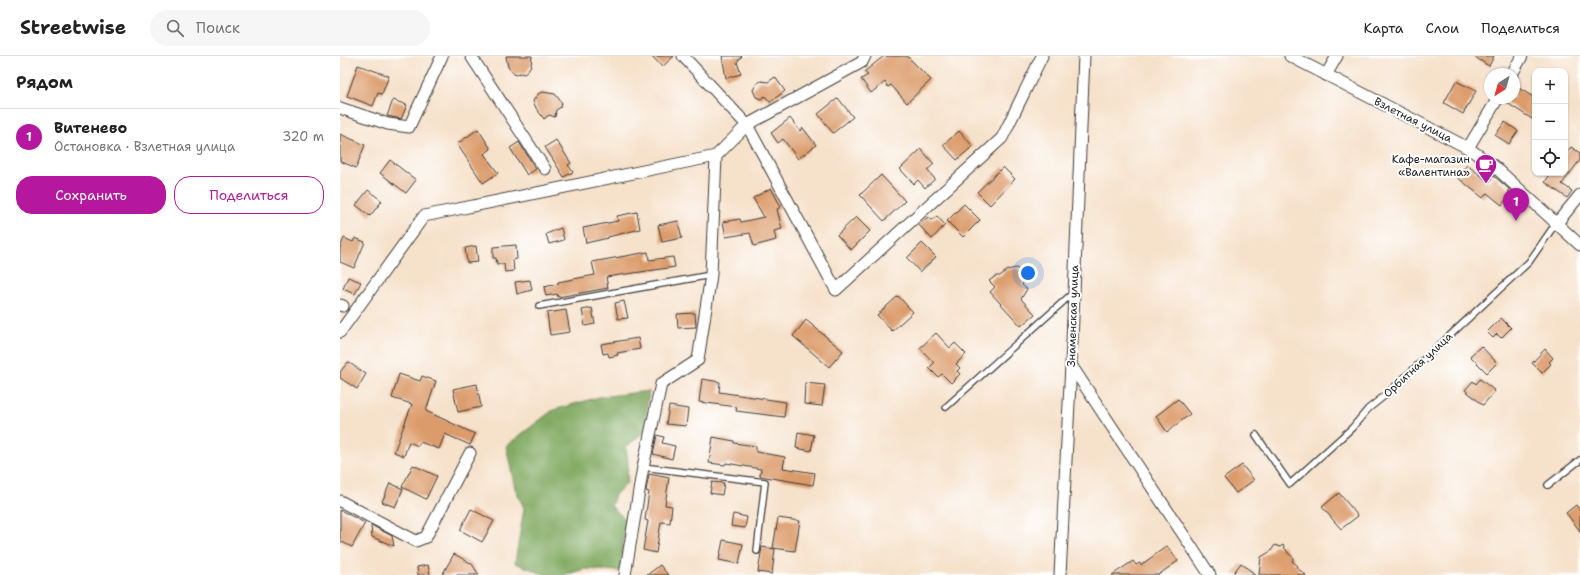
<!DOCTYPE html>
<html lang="ru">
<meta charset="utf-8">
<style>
body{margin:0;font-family:"Shantell Sans",sans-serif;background:#f6f6f6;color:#222}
.controls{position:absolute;right:12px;top:12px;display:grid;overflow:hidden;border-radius:8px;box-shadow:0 1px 3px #0004}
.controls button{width:36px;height:36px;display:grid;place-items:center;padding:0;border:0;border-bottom:1px solid #e0e0e0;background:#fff;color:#222;font:20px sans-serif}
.compass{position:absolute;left:1144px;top:12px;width:36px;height:36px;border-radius:50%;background:#fff;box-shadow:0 1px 3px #0004;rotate:217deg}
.you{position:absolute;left:688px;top:217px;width:14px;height:14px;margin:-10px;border:3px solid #fff;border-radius:50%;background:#1a73e8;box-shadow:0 0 0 6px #1a73e833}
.badge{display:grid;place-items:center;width:26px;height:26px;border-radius:50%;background:#b5179e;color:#fff;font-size:13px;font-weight:700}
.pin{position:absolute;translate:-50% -33px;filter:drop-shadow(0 1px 2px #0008)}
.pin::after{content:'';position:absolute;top:21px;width:14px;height:12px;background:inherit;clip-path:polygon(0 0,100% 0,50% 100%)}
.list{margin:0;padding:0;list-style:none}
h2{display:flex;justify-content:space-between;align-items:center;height:52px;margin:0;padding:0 16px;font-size:17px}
h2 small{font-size:13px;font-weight:400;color:#767676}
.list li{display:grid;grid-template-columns:26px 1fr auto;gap:12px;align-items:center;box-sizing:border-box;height:56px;padding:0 16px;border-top:1px solid #e0e0e0}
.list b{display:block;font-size:15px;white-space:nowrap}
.list p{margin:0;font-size:13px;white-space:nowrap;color:#767676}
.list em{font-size:13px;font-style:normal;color:#767676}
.actions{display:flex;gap:8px;padding:12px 16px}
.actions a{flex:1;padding:9px 0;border:1px solid #b5179e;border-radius:16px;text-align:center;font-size:14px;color:#b5179e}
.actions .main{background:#b5179e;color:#fff}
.icon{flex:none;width:22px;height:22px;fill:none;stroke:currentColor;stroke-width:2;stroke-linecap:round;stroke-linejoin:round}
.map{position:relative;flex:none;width:1240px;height:519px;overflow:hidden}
header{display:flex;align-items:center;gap:24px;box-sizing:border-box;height:56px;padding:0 20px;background:#fff;border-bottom:1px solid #e0e0e0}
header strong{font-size:19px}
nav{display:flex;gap:22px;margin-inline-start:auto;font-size:14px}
.search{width:280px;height:36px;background:#f6f6f6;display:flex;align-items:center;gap:10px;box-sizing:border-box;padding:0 14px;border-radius:22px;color:#767676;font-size:15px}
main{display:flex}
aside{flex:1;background:#fff}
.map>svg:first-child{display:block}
.forest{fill:#80a960;stroke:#4e623e}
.building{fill:#dc9b6a}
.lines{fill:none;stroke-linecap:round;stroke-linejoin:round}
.service-casing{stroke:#3d3a36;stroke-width:8}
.minor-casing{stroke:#3d3a36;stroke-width:13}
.service{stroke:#fff;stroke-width:5.5}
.minor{stroke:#fff;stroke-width:11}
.labels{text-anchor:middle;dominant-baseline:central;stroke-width:4;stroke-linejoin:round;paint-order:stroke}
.street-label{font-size:11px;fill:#1c1c1c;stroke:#fff}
.poi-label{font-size:11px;fill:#1c1c1c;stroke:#fff;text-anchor:end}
</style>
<header>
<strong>Streetwise</strong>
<div class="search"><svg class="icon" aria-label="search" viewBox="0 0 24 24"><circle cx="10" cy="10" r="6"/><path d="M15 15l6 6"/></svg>Поиск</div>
<nav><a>Карта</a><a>Слои</a><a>Поделиться</a></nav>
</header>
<main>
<aside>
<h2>Рядом<small></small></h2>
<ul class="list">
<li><span class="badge">1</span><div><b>Витенево</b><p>Остановка · Взлетная улица</p></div><em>320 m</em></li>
</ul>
<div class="actions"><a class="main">Сохранить</a><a>Поделиться</a></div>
</aside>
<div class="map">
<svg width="1240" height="519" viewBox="0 0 1240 519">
<rect width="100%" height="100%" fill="#fff"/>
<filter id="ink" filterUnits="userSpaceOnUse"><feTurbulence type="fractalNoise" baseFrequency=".025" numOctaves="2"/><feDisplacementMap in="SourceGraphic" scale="8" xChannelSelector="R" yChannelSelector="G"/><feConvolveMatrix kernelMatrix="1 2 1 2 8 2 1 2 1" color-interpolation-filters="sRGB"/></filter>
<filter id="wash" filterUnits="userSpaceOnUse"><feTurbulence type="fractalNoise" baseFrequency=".012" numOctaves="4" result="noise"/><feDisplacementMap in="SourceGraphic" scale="16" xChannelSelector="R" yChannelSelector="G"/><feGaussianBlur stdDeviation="0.9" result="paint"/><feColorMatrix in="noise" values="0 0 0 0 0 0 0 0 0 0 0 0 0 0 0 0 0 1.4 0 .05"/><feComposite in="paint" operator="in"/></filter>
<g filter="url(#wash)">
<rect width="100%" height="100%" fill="#f6e1ca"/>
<polygon class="forest" points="309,335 304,376 286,391 288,406 287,427 275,439 271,450 286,464 280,515 244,513 225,519 206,519 175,507 184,452 175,432 166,390 213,354 259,341"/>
<g id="blocks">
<g class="building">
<polygon points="166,0 192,0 191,9 187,16 184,18 180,17 175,19 168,11"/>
<polygon points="312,0 334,0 322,11"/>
<polygon points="382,0 402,0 397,6 401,18 386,22"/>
<polygon points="544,0 567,0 591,24 567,47 551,29 548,31 545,26 531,37 521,23 528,19 524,16"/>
<polygon points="1133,0 1154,0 1149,10"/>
<polygon points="18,9 49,20 42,38 38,37 33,50 7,40"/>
<polygon points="435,21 445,35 430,46 425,40 421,43 416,41 413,34 417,27 421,25 428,26"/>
<polygon points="1116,25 1136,35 1123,58 1104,47"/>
<polygon points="1177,31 1195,42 1195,58 1192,63 1164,45 1165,42 1174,42 1174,35"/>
<polygon points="202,36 215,38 222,47 221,51 216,54 215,61 209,59 204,63 196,52 193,45 198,38"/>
<polygon points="498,42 513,61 493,77 478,58"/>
<polygon points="53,44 67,49 61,63 47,60"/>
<polygon points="450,62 460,75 463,72 476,89 458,103 443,83 438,87 431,77"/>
<polygon points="1165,66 1178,75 1169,88 1155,79"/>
<polygon points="138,73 151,93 144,98 158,117 143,127 117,88"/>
<polygon points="619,75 633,90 617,104 603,89"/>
<polygon points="0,78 25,89 16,112 0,105"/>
<polygon points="216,84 231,107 228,109 233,116 224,121 205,91"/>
<polygon points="179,86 196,113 187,119 170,92"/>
<polygon points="1231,91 1240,97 1240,104 1222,128 1232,135 1227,142 1205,126 1211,117 1225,117 1225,99"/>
<polygon points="581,93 594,108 587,114 595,123 585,132 578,124 574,128 560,113"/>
<polygon points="50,104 76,124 66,137 40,117"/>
<polygon points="1127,109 1149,126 1154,120 1169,133 1169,140 1162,149 1147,137 1143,142 1117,121"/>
<polygon points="663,111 675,123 650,149 637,136"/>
<polygon points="541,119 565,145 544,165 520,139"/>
<polygon points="431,132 441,151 437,153 442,173 434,175 436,184 414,190 410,177 386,181 383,166 400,163 401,166 424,161 413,142"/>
<polygon points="28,134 42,145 30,160 16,149"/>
<polygon points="624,148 640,164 623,181 607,165"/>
<polygon points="297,156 300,173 268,181 268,182 246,187 243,172 278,165 277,160"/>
<polygon points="597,160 605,169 592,183 579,169 588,161 592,164"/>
<polygon points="516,161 530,175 511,194 497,179"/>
<polygon points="338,165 342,182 322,186 318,169"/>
<polygon points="221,172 224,184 209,188 206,178"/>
<polygon points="4,182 13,186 15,182 25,186 14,212 0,206 0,192"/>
<polygon points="582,187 596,201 580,216 567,202"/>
<polygon points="176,189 177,203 173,204 174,215 165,216 164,208 157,208 156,202 153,202 153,191"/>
<polygon points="136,190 138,206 127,207 125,192"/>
<polygon points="308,196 309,204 333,201 335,211 266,221 268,232 218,241 217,238 206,240 204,231 218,228 218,226 255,219 252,206"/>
<polygon points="676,212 682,216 685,222 682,229 687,233 681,243 695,258 681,270 650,236 655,231 649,225 656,220 660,220 667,214"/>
<polygon points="8,221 21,226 15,238 3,233"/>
<polygon points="190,224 192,234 177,238 175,226"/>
<polygon points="558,240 573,256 552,275 537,259"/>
<polygon points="284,245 288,262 278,263 275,247"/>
<polygon points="252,252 255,268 245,270 242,254"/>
<polygon points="226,254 230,276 210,279 207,257"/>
<polygon points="355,257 356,271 338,272 337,258"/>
<polygon points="1161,262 1171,272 1161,282 1157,278 1153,282 1147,276"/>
<polygon points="466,264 503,295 489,311 453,280"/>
<polygon points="596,277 610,292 615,287 626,298 616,308 620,312 617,315 620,318 611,327 602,318 598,321 589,312 594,307 580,292"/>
<polygon points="298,282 300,293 277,297 278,299 269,301 268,297 263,298 261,288"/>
<polygon points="1141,290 1157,307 1147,317 1130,300"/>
<polygon points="1205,293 1213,302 1209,306 1211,308 1202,317 1192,307"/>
<polygon points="8,306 26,318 17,333 0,322 0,316"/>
<polygon points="59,318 80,325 82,320 96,325 86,355 135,378 130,389 105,378 99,393 80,386 78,390 69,386 64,400 54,396 72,348 52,342"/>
<polygon points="362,323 380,326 379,336 446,346 444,361 396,355 397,351 359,346"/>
<polygon points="1140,323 1155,335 1143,349 1125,334 1133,325 1136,328"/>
<polygon points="465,327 485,329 482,350 464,348"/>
<polygon points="137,328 141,351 118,356 113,333"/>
<polygon points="838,343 850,358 827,376 816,360"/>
<polygon points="329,350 348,353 346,370 326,368"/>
<polygon points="458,376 474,379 471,395 456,392"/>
<polygon points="317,379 324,381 322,387 335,390 332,403 313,398"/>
<polygon points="373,381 394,385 394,387 416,390 416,396 445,401 443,412 475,417 473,429 420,420 421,413 386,407 385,409 369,407"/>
<polygon points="73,409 97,420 86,443 62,431"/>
<polygon points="902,409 914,424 896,437 884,422"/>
<polygon points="309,418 329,422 325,449 332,450 330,467 321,466 316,497 303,494 308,465 305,464 309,436 306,435"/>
<polygon points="372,426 384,427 382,439 370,437"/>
<polygon points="50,427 63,433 55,451 42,446"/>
<polygon points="999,437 1018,460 1001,473 982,451"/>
<polygon points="1236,449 1240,455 1240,475 1226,457"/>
<polygon points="131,453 154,465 142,486 120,474"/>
<polygon points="0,454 25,467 12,491 0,485"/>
<polygon points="393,458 407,461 405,472 391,470"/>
<polygon points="438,462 460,465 455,495 433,492"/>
<polygon points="31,469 52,480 54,490 32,481"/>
<polygon points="383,484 403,488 399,508 379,504"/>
<polygon points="935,489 940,491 943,489 948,497 954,502 952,505 958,510 957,512 966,519 919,519 921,501 931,495"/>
<polygon points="827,490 838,505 818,519 772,519 793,505 796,509 800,507 801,509"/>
<polygon points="422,491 435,493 432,518 418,516"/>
<polygon points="114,498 132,508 139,519 102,519"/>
<polygon points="901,507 916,519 892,519"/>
<polygon points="88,509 90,519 78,519 77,511"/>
<polygon points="320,509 328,519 307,519"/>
</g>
</g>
</g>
<g filter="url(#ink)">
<use href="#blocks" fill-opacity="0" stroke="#3d3a36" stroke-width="1"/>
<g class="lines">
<g class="service-casing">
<g id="service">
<polyline points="199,250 371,219"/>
<polyline points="606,351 734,236"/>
<polyline points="916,379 950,428 1012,372 1028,353 1048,337 1189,206 1216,167"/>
<polyline points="303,411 425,426 417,495"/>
<polyline points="1208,429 1240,404"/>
</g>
</g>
<g class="minor-casing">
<g id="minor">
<polyline points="131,0 205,113"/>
<polyline points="525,0 522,6 407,69 496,234 662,82 702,0"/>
<polyline points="950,0 1128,92 1154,110 1240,189"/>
<polyline points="1172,18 1182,0"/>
<polyline points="986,19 997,0"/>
<polyline points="0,52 48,68 69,71 102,0"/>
<polyline points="1128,92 1158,42"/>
<polyline points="1217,167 1240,139"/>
<polyline points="0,249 3,250"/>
<polyline points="0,276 84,160 376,100"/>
<polyline points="731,309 870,519"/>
<polyline points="0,445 76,485 86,481 130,397"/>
<polyline points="285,519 303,411 321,328 358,304 371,219 376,100 407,69 343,0"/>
<polyline points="720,519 731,309 744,0"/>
</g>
</g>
<use href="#service" class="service"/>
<use href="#minor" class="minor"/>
</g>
</g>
<defs>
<g id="cafe-pin" transform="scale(1.15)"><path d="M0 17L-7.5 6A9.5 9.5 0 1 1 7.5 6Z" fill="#b5179e" stroke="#fff"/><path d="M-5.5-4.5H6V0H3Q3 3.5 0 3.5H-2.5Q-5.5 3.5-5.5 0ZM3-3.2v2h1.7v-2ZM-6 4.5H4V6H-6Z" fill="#fff"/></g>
</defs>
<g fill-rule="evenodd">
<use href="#cafe-pin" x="1146" y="109"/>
</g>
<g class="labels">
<g class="street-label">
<text transform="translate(1073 64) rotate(27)">Взлетная улица</text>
<text transform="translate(733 260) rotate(-88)">Знаменская улица</text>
<text transform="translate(1078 309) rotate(-43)">Орбитная улица</text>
</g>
<g class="poi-label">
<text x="1130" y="103">Кафе-магазин<tspan x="1130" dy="13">«Валентина»</tspan></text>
</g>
</g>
</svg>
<div class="controls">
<button>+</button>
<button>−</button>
<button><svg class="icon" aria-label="locate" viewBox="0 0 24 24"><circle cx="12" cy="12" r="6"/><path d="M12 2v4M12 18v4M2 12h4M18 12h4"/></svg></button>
</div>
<svg class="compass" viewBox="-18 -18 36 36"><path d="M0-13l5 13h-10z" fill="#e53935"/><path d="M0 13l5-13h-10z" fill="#767676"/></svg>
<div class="you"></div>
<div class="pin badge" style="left:1176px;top:165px">1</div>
</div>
</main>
